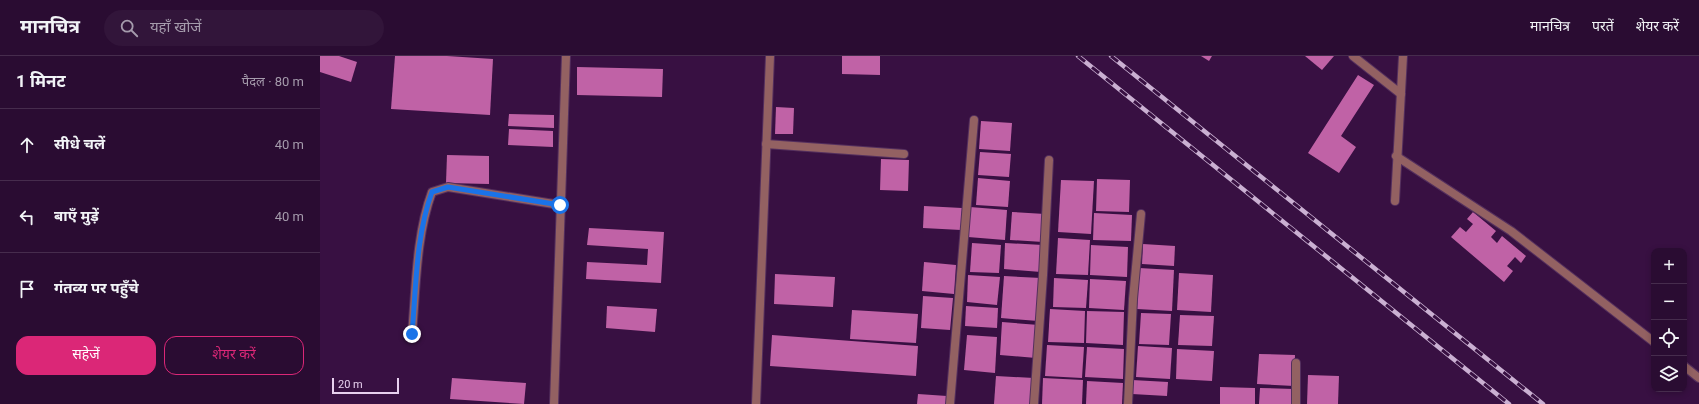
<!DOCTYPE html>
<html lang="hi">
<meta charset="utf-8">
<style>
body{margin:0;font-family:Roboto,"Noto Sans Devanagari",sans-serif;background:#32153a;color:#f1f3f6}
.controls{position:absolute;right:12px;bottom:12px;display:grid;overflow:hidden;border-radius:8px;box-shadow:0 2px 6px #0003}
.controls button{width:36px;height:36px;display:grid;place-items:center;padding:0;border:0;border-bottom:1px solid #462c4d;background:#2a0c32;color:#f1f3f6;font:20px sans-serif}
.scale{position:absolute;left:12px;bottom:10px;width:67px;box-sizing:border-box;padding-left:4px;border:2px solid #e8d0ef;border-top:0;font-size:11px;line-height:14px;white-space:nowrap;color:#e8d0ef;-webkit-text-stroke:3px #381042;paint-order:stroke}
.stop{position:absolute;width:12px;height:12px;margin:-9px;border:3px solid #1a73e8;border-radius:50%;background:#fff}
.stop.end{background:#1a73e8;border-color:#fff;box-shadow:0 1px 4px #0008}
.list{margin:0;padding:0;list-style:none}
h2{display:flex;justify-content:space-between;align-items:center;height:52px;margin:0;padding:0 16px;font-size:17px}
h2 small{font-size:13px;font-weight:400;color:#a59bac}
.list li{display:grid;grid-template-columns:26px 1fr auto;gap:12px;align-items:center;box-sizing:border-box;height:72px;padding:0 16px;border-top:1px solid #462c4d}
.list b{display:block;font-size:15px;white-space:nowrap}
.list em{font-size:13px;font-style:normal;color:#a59bac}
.actions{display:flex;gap:8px;padding:12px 16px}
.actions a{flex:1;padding:9px 0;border:1px solid #db2777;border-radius:12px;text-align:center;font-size:14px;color:#db2777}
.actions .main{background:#db2777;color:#fff}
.icon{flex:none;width:22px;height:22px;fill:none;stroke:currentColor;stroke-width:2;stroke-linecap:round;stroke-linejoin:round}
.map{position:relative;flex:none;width:1379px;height:348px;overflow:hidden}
header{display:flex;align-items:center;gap:24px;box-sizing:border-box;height:56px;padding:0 20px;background:#2a0c32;border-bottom:1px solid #462c4d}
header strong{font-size:19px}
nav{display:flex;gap:22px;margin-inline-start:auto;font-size:14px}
.search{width:280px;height:36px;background:#32153a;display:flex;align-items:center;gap:10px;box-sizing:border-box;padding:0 14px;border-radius:22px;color:#a59bac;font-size:15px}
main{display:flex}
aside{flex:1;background:#2a0c32}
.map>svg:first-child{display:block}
.building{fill:#c062a6}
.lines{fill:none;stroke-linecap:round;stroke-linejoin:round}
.lane-casing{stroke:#542f5e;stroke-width:10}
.street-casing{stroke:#542f5e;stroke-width:10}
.lane{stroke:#936162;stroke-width:8}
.street{stroke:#936162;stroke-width:8}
.rail-casing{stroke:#cab0d2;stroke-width:4.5}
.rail{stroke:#381042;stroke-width:3;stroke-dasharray:9;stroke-linecap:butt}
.route{stroke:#1a73e8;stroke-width:5}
</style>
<header>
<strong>मानचित्र</strong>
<div class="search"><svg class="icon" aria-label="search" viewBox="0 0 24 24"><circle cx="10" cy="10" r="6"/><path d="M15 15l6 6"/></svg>यहाँ खोजें</div>
<nav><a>मानचित्र</a><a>परतें</a><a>शेयर करें</a></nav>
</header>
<main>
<aside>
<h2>1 मिनट<small>पैदल · 80 m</small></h2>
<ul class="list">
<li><svg class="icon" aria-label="ahead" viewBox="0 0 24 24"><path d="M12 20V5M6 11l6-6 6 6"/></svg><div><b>सीधे चलें</b></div><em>40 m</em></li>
<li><svg class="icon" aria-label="left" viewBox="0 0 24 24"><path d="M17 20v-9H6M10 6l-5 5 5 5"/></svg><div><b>बाएँ मुड़ें</b></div><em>40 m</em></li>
<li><svg class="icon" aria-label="arrive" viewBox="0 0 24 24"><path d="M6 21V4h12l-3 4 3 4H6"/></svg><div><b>गंतव्य पर पहुँचे</b></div></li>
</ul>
<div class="actions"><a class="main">सहेजें</a><a>शेयर करें</a></div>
</aside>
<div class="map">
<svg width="1379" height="348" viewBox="0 0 1379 348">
<rect width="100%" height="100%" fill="#381042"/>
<g class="building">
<polygon points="0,0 19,0 37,6 31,26 0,16"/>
<polygon points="75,0 127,0 173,3 170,59 71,53"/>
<polygon points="522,0 560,0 560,19 522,18"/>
<polygon points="881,0 892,0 889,5"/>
<polygon points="985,0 1014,0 1002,14"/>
<polygon points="257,11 343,13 342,41 257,39"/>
<polygon points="1038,19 1054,29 1021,80 1036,91 1019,117 988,97"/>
<polygon points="456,51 474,52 473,78 455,78"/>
<polygon points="189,58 234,59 234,72 188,70"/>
<polygon points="661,65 692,67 690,95 659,93"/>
<polygon points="189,73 233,75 233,91 188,89"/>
<polygon points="660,96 691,98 689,121 658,119"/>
<polygon points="127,99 169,100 169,128 126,127"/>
<polygon points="561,103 589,104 588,135 560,134"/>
<polygon points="658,122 690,125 688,151 656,149"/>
<polygon points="777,123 810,124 809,156 776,155"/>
<polygon points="741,124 774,125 771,178 738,176"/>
<polygon points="604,150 642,152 641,174 603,172"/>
<polygon points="650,151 687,154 685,184 648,181"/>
<polygon points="692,156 725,158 723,186 690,184"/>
<polygon points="1153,156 1176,175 1171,181 1177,187 1182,180 1206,200 1201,207 1195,201 1187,210 1193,215 1184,226 1131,181 1140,171 1146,176 1153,168 1147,163"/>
<polygon points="774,157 812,159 811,185 773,184"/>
<polygon points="269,172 344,176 341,227 266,223 267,206 327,209 328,193 267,189"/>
<polygon points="738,182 770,184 768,219 736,218"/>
<polygon points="652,187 681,189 679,217 650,216"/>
<polygon points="685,187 723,189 721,216 684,213"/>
<polygon points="823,188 855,190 854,210 822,208"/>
<polygon points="771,189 808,191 807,221 770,219"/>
<polygon points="604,206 636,209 634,238 602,235"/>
<polygon points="819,212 854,214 852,255 817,253"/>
<polygon points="859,217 893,219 891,256 857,254"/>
<polygon points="455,218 515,221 513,251 454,248"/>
<polygon points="648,219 680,221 677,249 647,246"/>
<polygon points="684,220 721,222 718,265 681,262"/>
<polygon points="734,222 768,224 766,252 733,251"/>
<polygon points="770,223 806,225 804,254 769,252"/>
<polygon points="603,240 633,242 630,274 601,272"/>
<polygon points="287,250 337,253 335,276 286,272"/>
<polygon points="646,250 678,252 677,272 645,270"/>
<polygon points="730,253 765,255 764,287 728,286"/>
<polygon points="532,254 598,258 596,287 530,283"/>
<polygon points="767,255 804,256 803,289 766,287"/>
<polygon points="821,257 851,258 849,289 819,288"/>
<polygon points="860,259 894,260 892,290 858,289"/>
<polygon points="682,266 719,269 716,302 680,299"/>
<polygon points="452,279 598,290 596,320 450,310"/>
<polygon points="647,279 677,281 675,317 644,314"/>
<polygon points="727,289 764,291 762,322 725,320"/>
<polygon points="818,290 852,292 850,323 816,321"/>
<polygon points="767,291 804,293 803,323 765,321"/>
<polygon points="857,293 894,295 892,325 856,323"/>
<polygon points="939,298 975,299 974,330 937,328"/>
<polygon points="988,319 1019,320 1018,348 987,348"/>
<polygon points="676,320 714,322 713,348 674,348"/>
<polygon points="132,322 206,327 204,348 130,343"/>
<polygon points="723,322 763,324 762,348 722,348"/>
<polygon points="812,324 848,326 847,340 812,338"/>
<polygon points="767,325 803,327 802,348 766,348"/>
<polygon points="900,331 935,332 935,348 900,348"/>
<polygon points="940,332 974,333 974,348 939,348"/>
<polygon points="598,338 627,340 627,348 597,348"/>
</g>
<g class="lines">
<g class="lane-casing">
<polyline id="lane" points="446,88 584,98"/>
</g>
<g class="street-casing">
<g id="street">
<polyline points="1033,0 1081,38"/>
<polyline points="1076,100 1191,175 1334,286"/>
<polyline points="1075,145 1083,0"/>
<path d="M92 278C96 232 96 179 112 136L128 131 240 149"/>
<polyline points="1364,310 1379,322"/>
<polyline points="234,348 246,0"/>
<polyline points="436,348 450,0"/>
<polyline points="630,348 654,64"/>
<polyline points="714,348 723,219 729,104"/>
<polyline points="808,348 813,243 821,158"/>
<polyline points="976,348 976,307"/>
</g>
</g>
<use href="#lane" class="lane"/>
<use href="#street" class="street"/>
<g class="rail-casing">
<g id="rail">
<polyline points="758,0 1189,348"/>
<polyline points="791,0 1223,348"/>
</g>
</g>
<use href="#rail" class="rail"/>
</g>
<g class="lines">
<path class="route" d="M92 278C96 232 96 179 112 136L128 131 240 149"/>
</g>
</svg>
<div class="controls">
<button>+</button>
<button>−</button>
<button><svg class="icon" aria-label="locate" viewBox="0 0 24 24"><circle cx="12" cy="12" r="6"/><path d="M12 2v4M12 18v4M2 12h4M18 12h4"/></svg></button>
<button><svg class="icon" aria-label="layers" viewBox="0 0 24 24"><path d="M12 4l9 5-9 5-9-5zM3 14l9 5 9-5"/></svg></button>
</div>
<div class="scale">20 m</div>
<div class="stop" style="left:240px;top:149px"></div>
<div class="stop end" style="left:92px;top:278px"></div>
</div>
</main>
